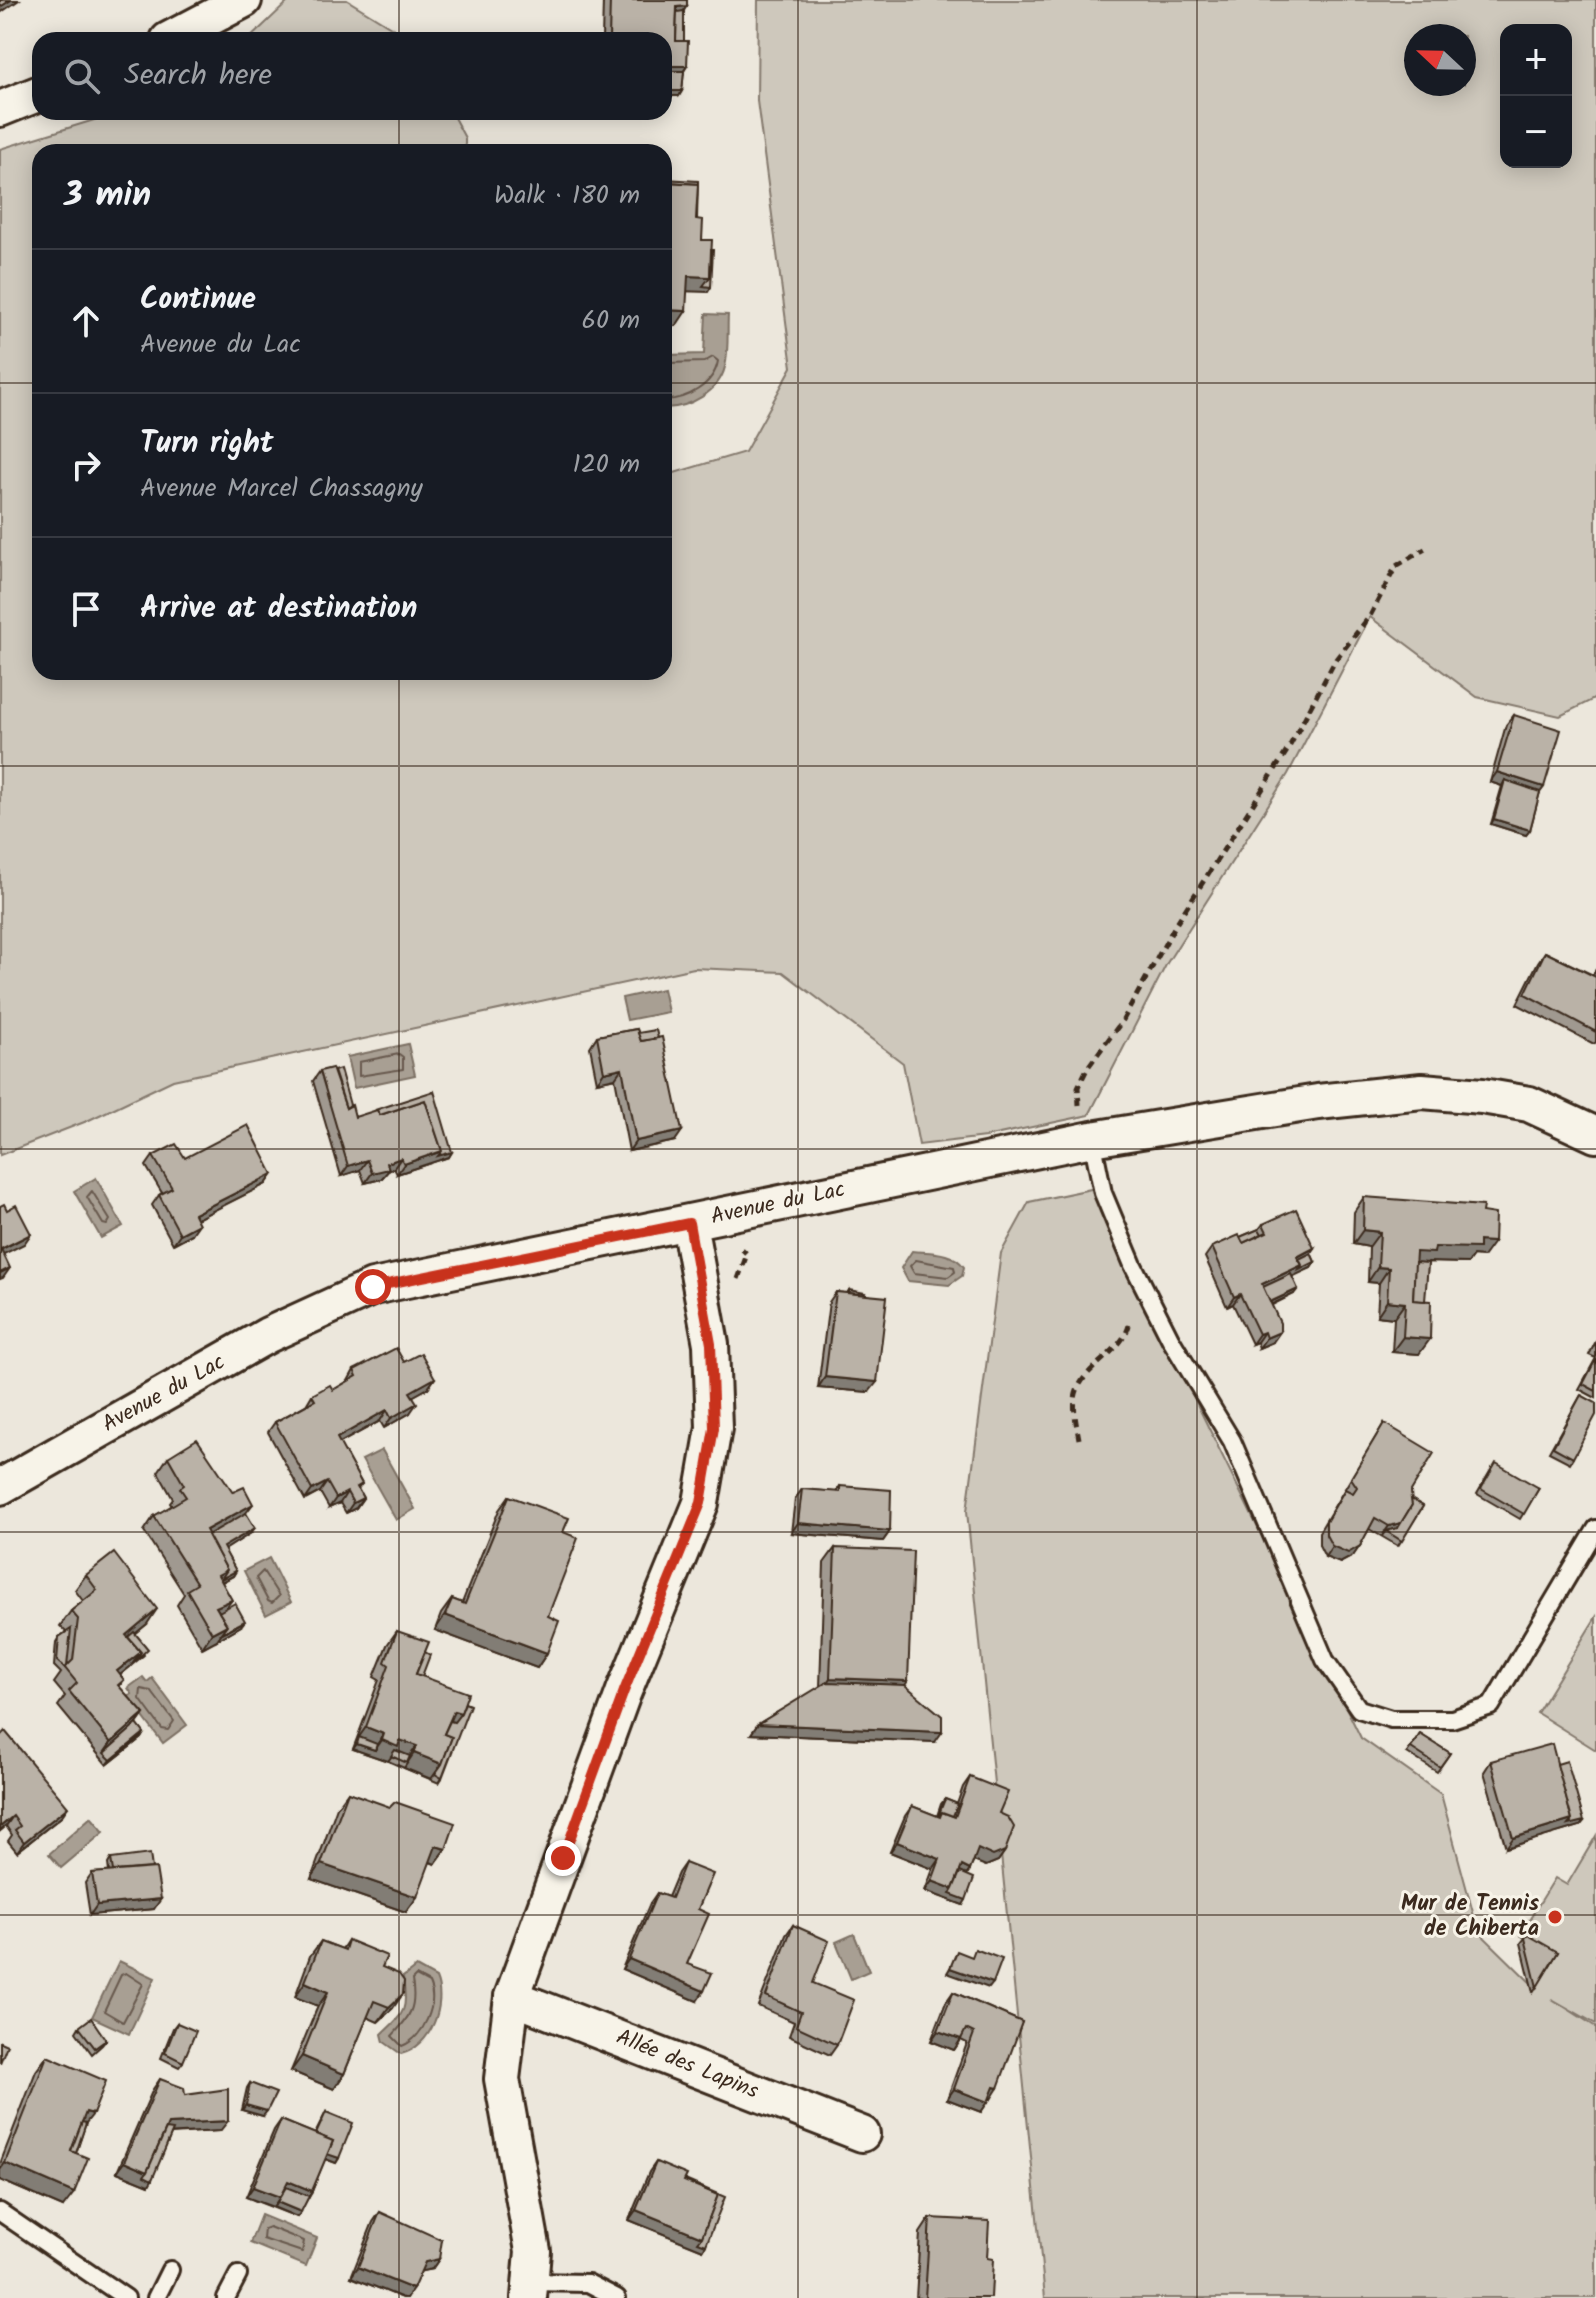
<!DOCTYPE html>
<meta charset="utf-8">
<style>
body{margin:0;font-family:Kalam,sans-serif;background:#242831;color:#f1f3f6}
.controls{position:absolute;right:24px;top:24px;display:grid;overflow:hidden;border-radius:16px;box-shadow:0 4px 20px #0003}
.controls button{width:72px;height:72px;display:grid;place-items:center;padding:0;border:0;border-bottom:2px solid #363941;background:#171b24;color:#f1f3f6;font:40px sans-serif}
.compass{position:absolute;left:1404px;top:24px;width:72px;height:72px;border-radius:50%;background:#171b24;box-shadow:0 4px 20px #0003;rotate:292deg}
.stop{position:absolute;width:24px;height:24px;margin:-18px;border:6px solid #c8321e;border-radius:50%;background:#fff}
.stop.end{background:#c8321e;border-color:#fff;box-shadow:0 2px 8px #0008}
.list{margin:0;padding:0;list-style:none}
h2{display:flex;justify-content:space-between;align-items:center;height:104px;margin:0;padding:0 32px;font-size:34px}
h2 small{font-size:26px;font-weight:400;color:#9ea1a6}
.list li{display:grid;grid-template-columns:52px 1fr auto;gap:24px;align-items:center;box-sizing:border-box;height:144px;padding:0 32px;border-top:2px solid #363941}
.list b{display:block;font-size:30px;white-space:nowrap}
.list p{margin:0;font-size:26px;white-space:nowrap;color:#9ea1a6}
.list em{font-size:26px;font-style:normal;color:#9ea1a6}
.icon{flex:none;width:44px;height:44px;fill:none;stroke:currentColor;stroke-width:2;stroke-linecap:round;stroke-linejoin:round}
.map{position:relative;flex:none;width:1596px;height:2298px;overflow:hidden}
.search{position:absolute;background:#171b24;box-shadow:0 4px 20px #0003;left:32px;top:32px;width:640px;height:88px;display:flex;align-items:center;gap:20px;box-sizing:border-box;padding:0 28px;border-radius:24px;color:#9ea1a6;font-size:30px}
.panel{position:absolute;background:#171b24;box-shadow:0 4px 20px #0003;left:32px;top:144px;width:640px;height:536px;border-radius:24px}
.map>svg:first-child{display:block}
.green{fill:#cec8bc;stroke:#84796d;stroke-width:2;fill-rule:evenodd}
.water{fill:#a89f93;stroke:#7c7064;stroke-width:2}
.lines{fill:none;stroke-linecap:round;stroke-linejoin:round}
.shore{stroke:#67594d;stroke-width:2}
.lane-casing{stroke:#3b2a1e;stroke-width:22}
.street-casing{stroke:#3b2a1e;stroke-width:40}
.path{stroke:#3b2a1e;stroke-width:5;stroke-dasharray:8 6;stroke-linecap:butt}
.lane{stroke:#f7f3e8;stroke-width:16}
.street{stroke:#f7f3e8;stroke-width:34}
.wall{fill:#a09990;stroke:#3b2a1e;stroke-width:2}
.shaded-wall{fill:#827d75;stroke:#3b2a1e;stroke-width:2}
.building{fill:#bab2a7;stroke:#3b2a1e;stroke-width:2}
.route{stroke:#c8321e;stroke-width:10}
.grid{fill:none;stroke:#3b2a1e;stroke-width:2;stroke-opacity:0.55}
.poi-dot{fill:#c8321e;stroke:#f7f3e8;stroke-width:3}
.labels{text-anchor:middle;dominant-baseline:central;stroke-width:6;stroke-linejoin:round;paint-order:stroke}
.street-label{font-size:22px;fill:#3b2a1e;stroke:#f7f3e8}
.poi-label{font-size:22px;font-weight:bold;fill:#3b2a1e;stroke:#f7f3e8;text-anchor:end}
</style>
<div class="map">
<svg width="1596" height="2298" viewBox="0 0 1596 2298">
<rect width="100%" height="100%" fill="#ece7dc"/>
<filter id="ink" filterUnits="userSpaceOnUse"><feTurbulence type="fractalNoise" baseFrequency=".0125" numOctaves="2"/><feDisplacementMap in="SourceGraphic" scale="16" xChannelSelector="R" yChannelSelector="G"/><feConvolveMatrix kernelMatrix="1 2 1 2 8 2 1 2 1" color-interpolation-filters="sRGB"/></filter>
<g filter="url(#ink)">
<g class="green">
<polygon points="290,0 347,0 412,40 248,40"/>
<path d="M758 0H1596V698L1560 716 1477 697 1370 617 1288 774 1167 963 1089 1115 985 1137 919 1145 903 1063 783 972 694 968 173 1080 87 1121 0 1155V149L120 112H451L465 138V152H40V672H664V476L745 452 792 367 757 101ZM1566 30V162H1506V30ZM1416 36H1464V84H1416Z"/>
<polygon points="1096,1188 1197,1404 1361,1738 1441,1794 1478,1931 1536,1988 1554,1958 1520,1935 1555,1878 1567,1885 1596,1836 1596,2024 1552,1999 1596,2027 1596,2298 1045,2298 967,1511 1001,1253 1029,1202"/>
<polygon points="1596,1617 1596,1750 1537,1713"/>
</g>
<g class="water">
<path d="M706 314 728 315C727 331 729 351 725 367 719 392 689 408 665 408L666 355 704 354Z"/>
<polygon points="663,989 668,1012 627,1020 622,998"/>
<polygon points="408,1044 415,1075 354,1088 347,1057"/>
<polygon points="96,1178 123,1226 101,1238 74,1191"/>
<path d="M912 1251C930 1253 953 1251 964 1267L962 1276 949 1285 908 1281 901 1268Z"/>
<polygon points="382,1450 415,1509 396,1520 362,1460"/>
<polygon points="269,1558 291,1602 266,1615 244,1571"/>
<polygon points="143,1677 147,1682 152,1678 187,1725 163,1743 128,1697 132,1694 128,1688"/>
<polygon points="91,1817 104,1832 61,1868 49,1854"/>
<polygon points="854,1934 869,1971 851,1979 836,1942"/>
<polygon points="119,1961 155,1978 129,2034 92,2017"/>
<path d="M416 1967 436 1978C447 2004 431 2047 401 2054L384 2042 382 2034C407 2011 407 2010 403 1977Z"/>
<polygon points="261,2215 317,2238 306,2266 250,2243"/>
</g>
<g class="lines">
<g class="shore">
<path d="M664 400C686 400 714 385 718 361L713 357 704 362 667 363"/>
<polygon points="399,1054 403,1057 403,1069 359,1076 359,1062"/>
<polygon points="92,1191 110,1220 107,1225 103,1224 87,1197"/>
<polygon points="916,1260 954,1267 955,1272 948,1277 914,1273 910,1266"/>
<polygon points="263,1571 279,1596 272,1603 268,1601 256,1578"/>
<polygon points="141,1689 151,1691 174,1721 168,1730 162,1729 140,1699"/>
<polygon points="126,1973 143,1984 123,2022 104,2011 121,1975"/>
<path d="M416 1976 429 1983C439 2004 423 2038 402 2046L392 2036C410 2017 417 2007 412 1980Z"/>
<polygon points="269,2227 304,2241 302,2252 263,2239 264,2229"/>
</g>
<g class="lane-casing">
<g id="lane">
<polyline points="1092,1139 1103,1193 1133,1265 1171,1340 1232,1441 1325,1660 1359,1709 1391,1719 1452,1719 1491,1706 1596,1529"/>
<polyline points="0,2212 126,2298"/>
<polyline points="530,2282 588,2283 617,2298"/>
<polyline points="156,2298 170,2270"/>
<polyline points="226,2298 238,2275"/>
</g>
</g>
<g class="street-casing">
<g id="street">
<polyline points="168,40 244,0"/>
<polyline points="0,109 40,93"/>
<polyline points="0,1487 268,1335 373,1287 1092,1139 1318,1102 1422,1091 1482,1096 1529,1104 1596,1135"/>
<polyline points="512,1997 862,2134"/>
<polyline points="529,2298 533,2251 502,2079 512,1997 624,1691 701,1503 714,1428 711,1344 689,1223"/>
</g>
</g>
<g class="path">
<polyline points="1079,1105 1078,1087 1088,1067 1123,1020 1176,924 1287,751 1336,659 1370,616 1396,566 1425,549"/>
<polyline points="738,1279 747,1254 742,1249"/>
<path d="M1079 1439C1077 1427 1073 1411 1075 1399 1079 1366 1124 1355 1130 1321"/>
</g>
<use href="#lane" class="lane"/>
<use href="#street" class="street"/>
</g>
<g class="wall">
<polygon points="603,0 687,0 684,11 684,41 687,66 684,71 682,91 679,96 664,40 602,40"/>
<polygon points="1514,715 1544,787 1540,792 1530,830 1526,835 1491,824 1502,786 1490,782 1506,725"/>
<polygon points="1545,952 1593,975 1596,969 1596,1042 1594,1044 1517,1004 1538,962"/>
<polygon points="637,1029 675,1141 629,1151 615,1078 597,1082 590,1047 597,1036"/>
<polygon points="320,1071 350,1105 355,1117 452,1152 449,1157 397,1174 394,1168 388,1171 381,1179 365,1183 360,1170 341,1176 313,1081"/>
<polygon points="153,1156 185,1158 273,1174 266,1184 196,1219 192,1234 173,1244 152,1205 159,1195 162,1193 146,1166"/>
<polygon points="1364,1197 1483,1257 1473,1256 1468,1263 1428,1262 1428,1263 1419,1354 1392,1352 1394,1318 1377,1316 1379,1283 1368,1282 1369,1247 1353,1244 1354,1212"/>
<polygon points="1263,1224 1311,1253 1315,1262 1311,1268 1292,1276 1294,1294 1272,1305 1273,1342 1259,1348 1257,1342 1252,1344 1233,1304 1227,1307 1205,1257 1212,1247 1240,1237 1259,1229"/>
<polygon points="849,1290 869,1392 818,1388 829,1302 836,1292 847,1293"/>
<polygon points="1596,1341 1596,1398 1579,1389 1596,1358 1589,1355"/>
<polygon points="404,1362 435,1378 428,1388 413,1396 410,1413 384,1428 380,1421 339,1443 362,1484 358,1489 363,1498 356,1508 346,1513 340,1503 329,1508 320,1492 305,1500 268,1432 275,1422 306,1405 312,1395 333,1390 348,1381 354,1370"/>
<polygon points="1581,1395 1573,1458 1570,1463 1549,1452"/>
<polygon points="1384,1423 1411,1491 1411,1499 1423,1506 1398,1546 1369,1529 1353,1556 1340,1563 1325,1557 1319,1545 1319,1532"/>
<polygon points="168,1457 246,1513 251,1533 224,1550 236,1571 233,1576 222,1582 226,1608 241,1626 202,1648 177,1605 184,1594 144,1531 154,1516 172,1506 170,1503 173,1499 158,1472"/>
<polygon points="1492,1468 1539,1488 1520,1519 1477,1494"/>
<polygon points="840,1486 890,1531 883,1541 791,1533 795,1499 802,1489 836,1492"/>
<polygon points="509,1496 563,1532 548,1616 547,1653 537,1668 435,1630 441,1614 452,1599 462,1603 499,1510"/>
<polygon points="835,1548 905,1685 935,1742 751,1734 758,1724 820,1687 824,1563"/>
<polygon points="86,1575 147,1624 135,1634 144,1655 120,1675 124,1680 119,1687 144,1714 137,1724 144,1733 141,1738 107,1765 58,1706 65,1696 54,1683 61,1673 54,1666 56,1642 59,1637 66,1632 60,1626 71,1611 83,1601 75,1590"/>
<polygon points="397,1631 425,1652 422,1676 442,1778 439,1783 388,1761 353,1749 379,1680 374,1677 387,1645"/>
<polygon points="1420,1734 1450,1753 1437,1772 1407,1753"/>
<polygon points="0,1736 61,1817 17,1852 8,1841 12,1835 6,1826 0,1831"/>
<polygon points="1491,1761 1557,1764 1584,1821 1580,1826 1506,1848 1484,1772"/>
<polygon points="970,1777 999,1813 1005,1851 998,1861 986,1866 974,1861 967,1875 963,1905 925,1891 933,1869 890,1852 905,1816 912,1806 937,1816 941,1804 945,1799 957,1804 963,1787"/>
<polygon points="348,1792 446,1849 435,1864 430,1862 406,1912 311,1879 337,1807"/>
<polygon points="111,1859 152,1868 154,1909 90,1915 85,1883 92,1873 109,1872 108,1864"/>
<polygon points="685,1863 698,1909 687,1964 697,2001 622,1969 650,1903 657,1893 668,1897 678,1873"/>
<polygon points="793,1925 813,1983 837,2045 830,2055 789,2036 794,2022 758,2006 786,1935"/>
<polygon points="1525,1938 1558,1952 1533,1992 1521,1943"/>
<polygon points="348,1940 382,1967 393,2008 378,2022 367,2017 344,2074 334,2089 291,2071 318,2006 295,1997 310,1956 321,1941 342,1949"/>
<polygon points="953,1992 1022,2022 991,2099 990,2098 981,2112 947,2099 967,2043 961,2040 954,2050 931,2041 946,2002"/>
<polygon points="177,2023 183,2062 179,2067 161,2058 173,2028"/>
<polygon points="79,2027 106,2040 102,2045 92,2054 76,2032"/>
<polygon points="47,2056 86,2123 76,2153 63,2207 0,2180 0,2164 36,2071"/>
<polygon points="160,2079 185,2095 220,2131 171,2134 149,2185 117,2172 153,2089"/>
<polygon points="250,2083 263,2116 242,2110 247,2088"/>
<polygon points="326,2112 339,2158 336,2163 325,2159 312,2191 297,2217 246,2197 274,2130 281,2120 315,2134"/>
<polygon points="656,2162 685,2180 706,2245 703,2250 629,2220 649,2172"/>
<polygon points="380,2212 439,2259 432,2269 421,2271 407,2298 403,2298 351,2277 373,2222"/>
<polygon points="930,2218 987,2258 991,2298 916,2298 920,2233"/>
</g>
<g class="shaded-wall">
<polygon points="11,0 19,0 0,13 0,7"/>
<polygon points="687,6 680,16 673,17 677,7"/>
<polygon points="664,66 687,66 680,76 664,76"/>
<polygon points="664,91 682,91 679,96 664,96"/>
<polygon points="688,276 710,277 711,287 708,292 678,291"/>
<polygon points="664,310 686,311 676,326 664,325"/>
<polygon points="1497,772 1544,787 1537,797 1505,780 1502,786 1490,782"/>
<polygon points="1494,819 1530,830 1526,835 1491,824"/>
<polygon points="622,1068 615,1078 597,1082 604,1072"/>
<polygon points="682,1131 675,1141 629,1151 636,1141"/>
<polygon points="442,1151 452,1152 449,1157 397,1174 404,1164"/>
<polygon points="401,1158 394,1168 388,1171 381,1179 365,1183 372,1173 387,1163"/>
<polygon points="367,1160 360,1170 341,1176 348,1166"/>
<polygon points="273,1174 266,1184 187,1224 194,1214"/>
<polygon points="199,1224 192,1234 173,1244 180,1234"/>
<polygon points="1363,1230 1380,1232 1369,1247 1353,1244"/>
<polygon points="31,1234 24,1244 0,1256 0,1250"/>
<polygon points="1479,1241 1494,1242 1483,1257 1473,1256 1468,1263 1428,1262 1424,1268 1409,1261 1416,1252 1435,1247"/>
<polygon points="1314,1248 1307,1259 1295,1264 1297,1257"/>
<polygon points="1315,1262 1311,1268 1260,1292 1262,1284 1302,1265"/>
<polygon points="1378,1267 1389,1268 1379,1283 1368,1282"/>
<polygon points="10,1268 3,1278 0,1279 0,1273"/>
<polygon points="1298,1289 1294,1294 1262,1309 1266,1304"/>
<polygon points="1240,1294 1233,1304 1227,1307 1234,1297"/>
<polygon points="1387,1301 1405,1303 1394,1318 1377,1316"/>
<polygon points="1264,1332 1257,1342 1252,1344 1259,1334"/>
<polygon points="1280,1332 1273,1342 1259,1348 1266,1338"/>
<polygon points="1403,1337 1430,1339 1419,1354 1392,1352"/>
<polygon points="825,1377 877,1382 869,1392 818,1388"/>
<polygon points="435,1378 428,1388 403,1402 410,1392"/>
<polygon points="417,1403 410,1413 384,1428 391,1418"/>
<polygon points="387,1410 380,1421 329,1449 337,1438"/>
<polygon points="327,1482 320,1492 305,1500 312,1490"/>
<polygon points="347,1492 340,1503 329,1508 336,1498"/>
<polygon points="363,1498 356,1508 346,1513 353,1503"/>
<polygon points="253,1504 242,1518 199,1540 206,1530"/>
<polygon points="798,1523 890,1531 883,1541 791,1533"/>
<polygon points="1401,1523 1394,1534 1386,1531 1382,1536 1389,1526"/>
<polygon points="255,1528 251,1533 220,1553 223,1547"/>
<polygon points="1332,1546 1360,1546 1353,1556 1340,1563 1325,1557"/>
<polygon points="227,1570 236,1571 233,1576 208,1589 218,1575"/>
<polygon points="232,1600 221,1614 216,1607"/>
<polygon points="157,1609 147,1624 120,1646 126,1635"/>
<polygon points="445,1615 547,1653 537,1668 435,1630"/>
<polygon points="245,1621 241,1626 217,1640 220,1634"/>
<polygon points="227,1625 217,1640 202,1648 212,1633"/>
<polygon points="141,1652 130,1667 106,1686 117,1671"/>
<polygon points="830,1678 908,1681 898,1695 820,1693"/>
<polygon points="454,1711 461,1713 451,1728 448,1720"/>
<polygon points="144,1714 133,1729 104,1753 111,1743"/>
<polygon points="758,1724 942,1732 935,1742 751,1734"/>
<polygon points="366,1727 384,1734 374,1749 359,1737"/>
<polygon points="144,1733 141,1738 107,1765 111,1760"/>
<polygon points="382,1740 400,1740 417,1746 406,1761 392,1756 388,1761 353,1749 357,1744 375,1750"/>
<polygon points="414,1753 442,1764 431,1779 404,1768"/>
<polygon points="68,1807 61,1817 17,1852 24,1842"/>
<polygon points="13,1816 6,1826 0,1831 0,1827"/>
<polygon points="1572,1820 1584,1821 1580,1826 1506,1848 1513,1838"/>
<polygon points="897,1842 940,1859 933,1869 890,1852"/>
<polygon points="436,1846 446,1849 435,1864 426,1860"/>
<polygon points="978,1849 1005,1851 998,1861 986,1866 971,1860"/>
<polygon points="321,1864 417,1897 406,1912 311,1879"/>
<polygon points="962,1866 970,1870 963,1880 959,1871"/>
<polygon points="932,1881 953,1889 966,1900 963,1905 925,1891"/>
<polygon points="161,1899 154,1909 90,1915 97,1905"/>
<polygon points="629,1959 704,1991 697,2001 622,1969"/>
<polygon points="950,1968 993,1983 989,1988 947,1973"/>
<polygon points="305,1982 328,1992 318,2006 295,1997"/>
<polygon points="403,1994 393,2008 378,2022 389,2007"/>
<polygon points="938,2031 961,2039 954,2050 931,2041"/>
<polygon points="302,2056 344,2074 334,2089 291,2071"/>
<polygon points="994,2087 998,2088 991,2099 987,2097"/>
<polygon points="954,2089 988,2102 981,2112 947,2099"/>
<polygon points="246,2105 267,2111 263,2116 242,2110"/>
<polygon points="86,2112 93,2114 82,2128 77,2127"/>
<polygon points="228,2121 220,2131 162,2134 168,2124"/>
<polygon points="326,2153 339,2158 336,2163 323,2158"/>
<polygon points="124,2162 147,2172 152,2180 149,2185 117,2172"/>
<polygon points="5,2163 74,2193 63,2207 0,2180 0,2170"/>
<polygon points="288,2181 312,2191 305,2202 282,2192"/>
<polygon points="253,2187 280,2197 273,2207 246,2197"/>
<polygon points="277,2202 301,2212 297,2217 273,2207"/>
<polygon points="636,2210 702,2237 706,2245 703,2250 629,2220"/>
<polygon points="439,2259 432,2269 418,2272 425,2262"/>
<polygon points="358,2267 413,2289 407,2298 403,2298 351,2277"/>
</g>
<g class="building">
<polygon points="0,0 11,0 0,7"/>
<polygon points="610,0 687,0 687,6 677,7 676,41 688,41 687,66 664,66 664,40 609,40"/>
<polygon points="684,11 684,41 676,41 677,12"/>
<polygon points="664,71 684,71 682,91 664,91"/>
<polygon points="664,179 698,181 697,219 698,184 664,182"/>
<polygon points="664,182 698,184 696,219 703,220 702,240 712,240 710,277 688,276 686,311 664,310"/>
<polygon points="711,250 713,250 711,287 703,286 710,277"/>
<polygon points="664,345 666,345 664,382"/>
<polygon points="1514,715 1561,730 1544,787 1497,772"/>
<polygon points="1505,780 1540,792 1530,830 1494,819"/>
<polygon points="1545,952 1596,977 1596,1032 1525,994"/>
<polygon points="637,1029 641,1041 662,1037 682,1131 636,1141 622,1068 604,1072 597,1036"/>
<polygon points="656,1030 658,1038 641,1041 638,1033"/>
<polygon points="332,1068 346,1108 352,1105 355,1117 377,1110 380,1115 425,1100 442,1151 404,1164 401,1158 387,1163 389,1169 372,1173 367,1160 348,1166 320,1071"/>
<polygon points="340,1069 350,1105 346,1108 334,1071"/>
<polygon points="434,1091 452,1152 438,1156 442,1151 425,1100 380,1115 377,1110 375,1110"/>
<polygon points="248,1125 273,1174 194,1214 199,1224 180,1234 159,1195 172,1188 153,1156 176,1144 185,1158"/>
<polygon points="1364,1197 1483,1206 1482,1212 1495,1214 1494,1242 1479,1241 1479,1248 1435,1247 1434,1253 1416,1252 1413,1300 1431,1301 1430,1339 1403,1337 1405,1303 1387,1301 1389,1268 1378,1267 1380,1232 1363,1230"/>
<polygon points="4,1204 7,1210 16,1205 31,1234 1,1249 10,1268 0,1273 0,1206"/>
<polygon points="1296,1209 1314,1248 1297,1257 1302,1265 1262,1284 1280,1323 1280,1332 1266,1338 1264,1332 1259,1334 1240,1294 1234,1297 1212,1247 1239,1235 1243,1243 1267,1232 1263,1224"/>
<polygon points="1259,1229 1262,1234 1243,1243 1240,1237"/>
<polygon points="1311,1253 1315,1262 1299,1270 1302,1265 1299,1259"/>
<polygon points="1415,1262 1428,1263 1425,1301 1413,1300"/>
<polygon points="1291,1274 1298,1289 1270,1302 1263,1287"/>
<polygon points="849,1290 865,1293 864,1295 849,1293"/>
<polygon points="836,1292 887,1297 877,1382 825,1377"/>
<polygon points="396,1348 404,1362 421,1353 435,1378 410,1392 417,1403 391,1418 387,1410 337,1438 362,1484 357,1487 363,1498 353,1503 347,1492 336,1498 327,1482 312,1490 275,1422 315,1400 312,1395 330,1385 333,1390 357,1376 354,1370"/>
<polygon points="1596,1359 1596,1391 1583,1384"/>
<polygon points="1581,1395 1596,1403 1596,1415 1573,1458 1553,1447"/>
<polygon points="1384,1423 1434,1453 1411,1491 1412,1505 1401,1523 1389,1526 1375,1518 1360,1546 1348,1553 1332,1546 1326,1535 1326,1522 1345,1489 1353,1493 1357,1487 1351,1478"/>
<polygon points="197,1439 233,1492 244,1487 253,1504 206,1530 227,1570 218,1575 232,1600 216,1607 227,1625 212,1633 187,1590 197,1584 154,1516 186,1497 180,1488 184,1485 168,1457"/>
<polygon points="1496,1463 1539,1488 1524,1514 1481,1489"/>
<polygon points="840,1486 891,1490 890,1531 798,1523 802,1489 840,1492"/>
<polygon points="509,1496 569,1518 563,1532 578,1538 548,1616 559,1621 547,1653 445,1615 452,1599 465,1604"/>
<polygon points="1411,1499 1423,1506 1402,1541 1386,1531 1398,1528 1412,1505"/>
<polygon points="246,1513 255,1528 223,1547 236,1571 221,1579 227,1570 208,1535"/>
<polygon points="835,1548 913,1551 908,1681 830,1678"/>
<polygon points="114,1553 157,1609 126,1635 141,1652 117,1671 124,1680 118,1685 144,1714 111,1743 69,1691 77,1683 65,1668 73,1660 78,1619 71,1611 97,1590 86,1575"/>
<polygon points="235,1603 245,1621 220,1634 227,1625 219,1612"/>
<polygon points="71,1629 67,1666 65,1668 57,1661 59,1637"/>
<polygon points="397,1631 429,1642 416,1674 468,1693 461,1713 454,1711 444,1734 452,1737 442,1764 414,1753 417,1746 400,1740 398,1747 382,1740 384,1734 366,1727 389,1665 385,1662"/>
<polygon points="134,1632 148,1649 134,1662 141,1652 128,1637"/>
<polygon points="425,1652 430,1655 422,1676 416,1674"/>
<polygon points="827,1682 905,1685 942,1716 942,1732 758,1724"/>
<polygon points="465,1703 470,1705 442,1778 435,1774 442,1764 452,1737 444,1734 450,1721 454,1722 461,1713"/>
<polygon points="137,1724 144,1733 111,1760 104,1753"/>
<polygon points="5,1731 68,1807 24,1842 15,1830 20,1826 13,1816 0,1827 0,1736"/>
<polygon points="1420,1734 1450,1753 1440,1767 1411,1748"/>
<polygon points="359,1737 377,1744 375,1750 357,1744"/>
<polygon points="1552,1744 1572,1820 1513,1838 1491,1761"/>
<polygon points="395,1750 410,1756 407,1763 391,1756"/>
<polygon points="1567,1761 1584,1821 1568,1825 1572,1820 1557,1764"/>
<polygon points="970,1777 1008,1792 999,1813 1008,1817 1014,1827 1005,1851 993,1856 978,1849 970,1870 962,1866 953,1889 932,1881 940,1859 897,1842 912,1806 940,1817 942,1812 955,1817"/>
<polygon points="348,1792 390,1807 395,1802 455,1823 446,1849 436,1846 417,1897 321,1864"/>
<polygon points="945,1799 958,1804 953,1816 942,1812 938,1816"/>
<polygon points="150,1854 152,1868 113,1871 111,1859"/>
<polygon points="685,1863 713,1874 698,1909 709,1914 687,1964 712,1973 704,1991 629,1959 657,1893 671,1898"/>
<polygon points="156,1868 161,1899 97,1905 92,1873"/>
<polygon points="960,1872 974,1878 966,1900 950,1894 953,1889"/>
<polygon points="793,1925 829,1941 813,1983 854,2000 837,2045 796,2026 801,2012 766,1996"/>
<polygon points="1528,1935 1558,1952 1537,1987 1525,1938"/>
<polygon points="348,1940 387,1956 382,1967 399,1974 404,1981 403,1994 389,2007 374,2001 344,2074 302,2056 328,1992 305,1982 321,1941 345,1950"/>
<polygon points="975,1949 1002,1959 993,1983 950,1968 957,1951 972,1957"/>
<polygon points="953,1992 1022,2022 998,2088 994,2087 988,2102 954,2089 974,2033 966,2029 961,2039 938,2031"/>
<polygon points="91,2018 106,2040 95,2048 79,2027"/>
<polygon points="177,2023 196,2031 183,2062 165,2053"/>
<polygon points="0,2042 7,2045 0,2063"/>
<polygon points="47,2056 106,2081 93,2114 86,2112 71,2151 88,2158 74,2193 5,2163"/>
<polygon points="160,2079 184,2088 185,2095 228,2089 228,2121 168,2124 147,2172 124,2162"/>
<polygon points="250,2083 276,2093 267,2111 246,2105"/>
<polygon points="326,2112 353,2123 339,2158 327,2154 333,2141 316,2134"/>
<polygon points="281,2120 333,2141 312,2191 288,2181 280,2197 253,2187"/>
<polygon points="82,2122 86,2123 76,2153 71,2151"/>
<polygon points="166,2129 173,2130 152,2180 144,2176 147,2172"/>
<polygon points="656,2162 687,2175 684,2181 718,2195 702,2237 636,2210"/>
<polygon points="685,2180 725,2197 706,2245 698,2242 702,2237 718,2195"/>
<polygon points="286,2187 309,2196 301,2212 277,2202"/>
<polygon points="380,2212 442,2240 439,2259 425,2262 413,2289 358,2267"/>
<polygon points="930,2218 989,2221 987,2258 993,2259 991,2298 925,2298"/>
</g>
</g>
<g class="lines" filter="url(#ink)">
<polyline class="route" points="373,1287 689,1223 711,1344 714,1428 701,1503 624,1691 563,1858"/>
</g>
<path class="grid" d="M399 0V40M798 0V2298M1197 0V2298M399 112V152M0 383H40M664 383H1596M399 672V2298M0 766H1596M0 1149H1596M0 1532H1596M0 1915H1596"/>
<circle class="poi-dot" cx="1555" cy="1917" r="8"/>
<g class="labels">
<g class="street-label">
<text transform="translate(778 1204) rotate(-12)">Avenue du Lac</text>
<text transform="translate(164 1394) rotate(-29)">Avenue du Lac</text>
<text transform="translate(687 2065) rotate(22)">Allée des Lapins</text>
</g>
<g class="poi-label">
<text x="1539" y="1904">Mur de Tennis<tspan x="1539" dy="25">de Chiberta</tspan></text>
</g>
</g>
</svg>
<div class="controls">
<button>+</button>
<button>−</button>
</div>
<svg class="compass" viewBox="-18 -18 36 36"><path d="M0-13l5 13h-10z" fill="#e53935"/><path d="M0 13l5-13h-10z" fill="#9ea1a6"/></svg>
<div class="stop" style="left:373px;top:1287px"></div>
<div class="stop end" style="left:563px;top:1858px"></div>
<div class="search"><svg class="icon" aria-label="search" viewBox="0 0 24 24"><circle cx="10" cy="10" r="6"/><path d="M15 15l6 6"/></svg>Search here</div>
<section class="panel">
<h2>3 min<small>Walk · 180 m</small></h2>
<ul class="list">
<li><svg class="icon" aria-label="ahead" viewBox="0 0 24 24"><path d="M12 20V5M6 11l6-6 6 6"/></svg><div><b>Continue</b><p>Avenue du Lac</p></div><em>60 m</em></li>
<li><svg class="icon" aria-label="right" viewBox="0 0 24 24"><path d="M7 20v-9h11M14 6l5 5-5 5"/></svg><div><b>Turn right</b><p>Avenue Marcel Chassagny</p></div><em>120 m</em></li>
<li><svg class="icon" aria-label="arrive" viewBox="0 0 24 24"><path d="M6 21V4h12l-3 4 3 4H6"/></svg><div><b>Arrive at destination</b></div></li>
</ul>
</section>
</div>
